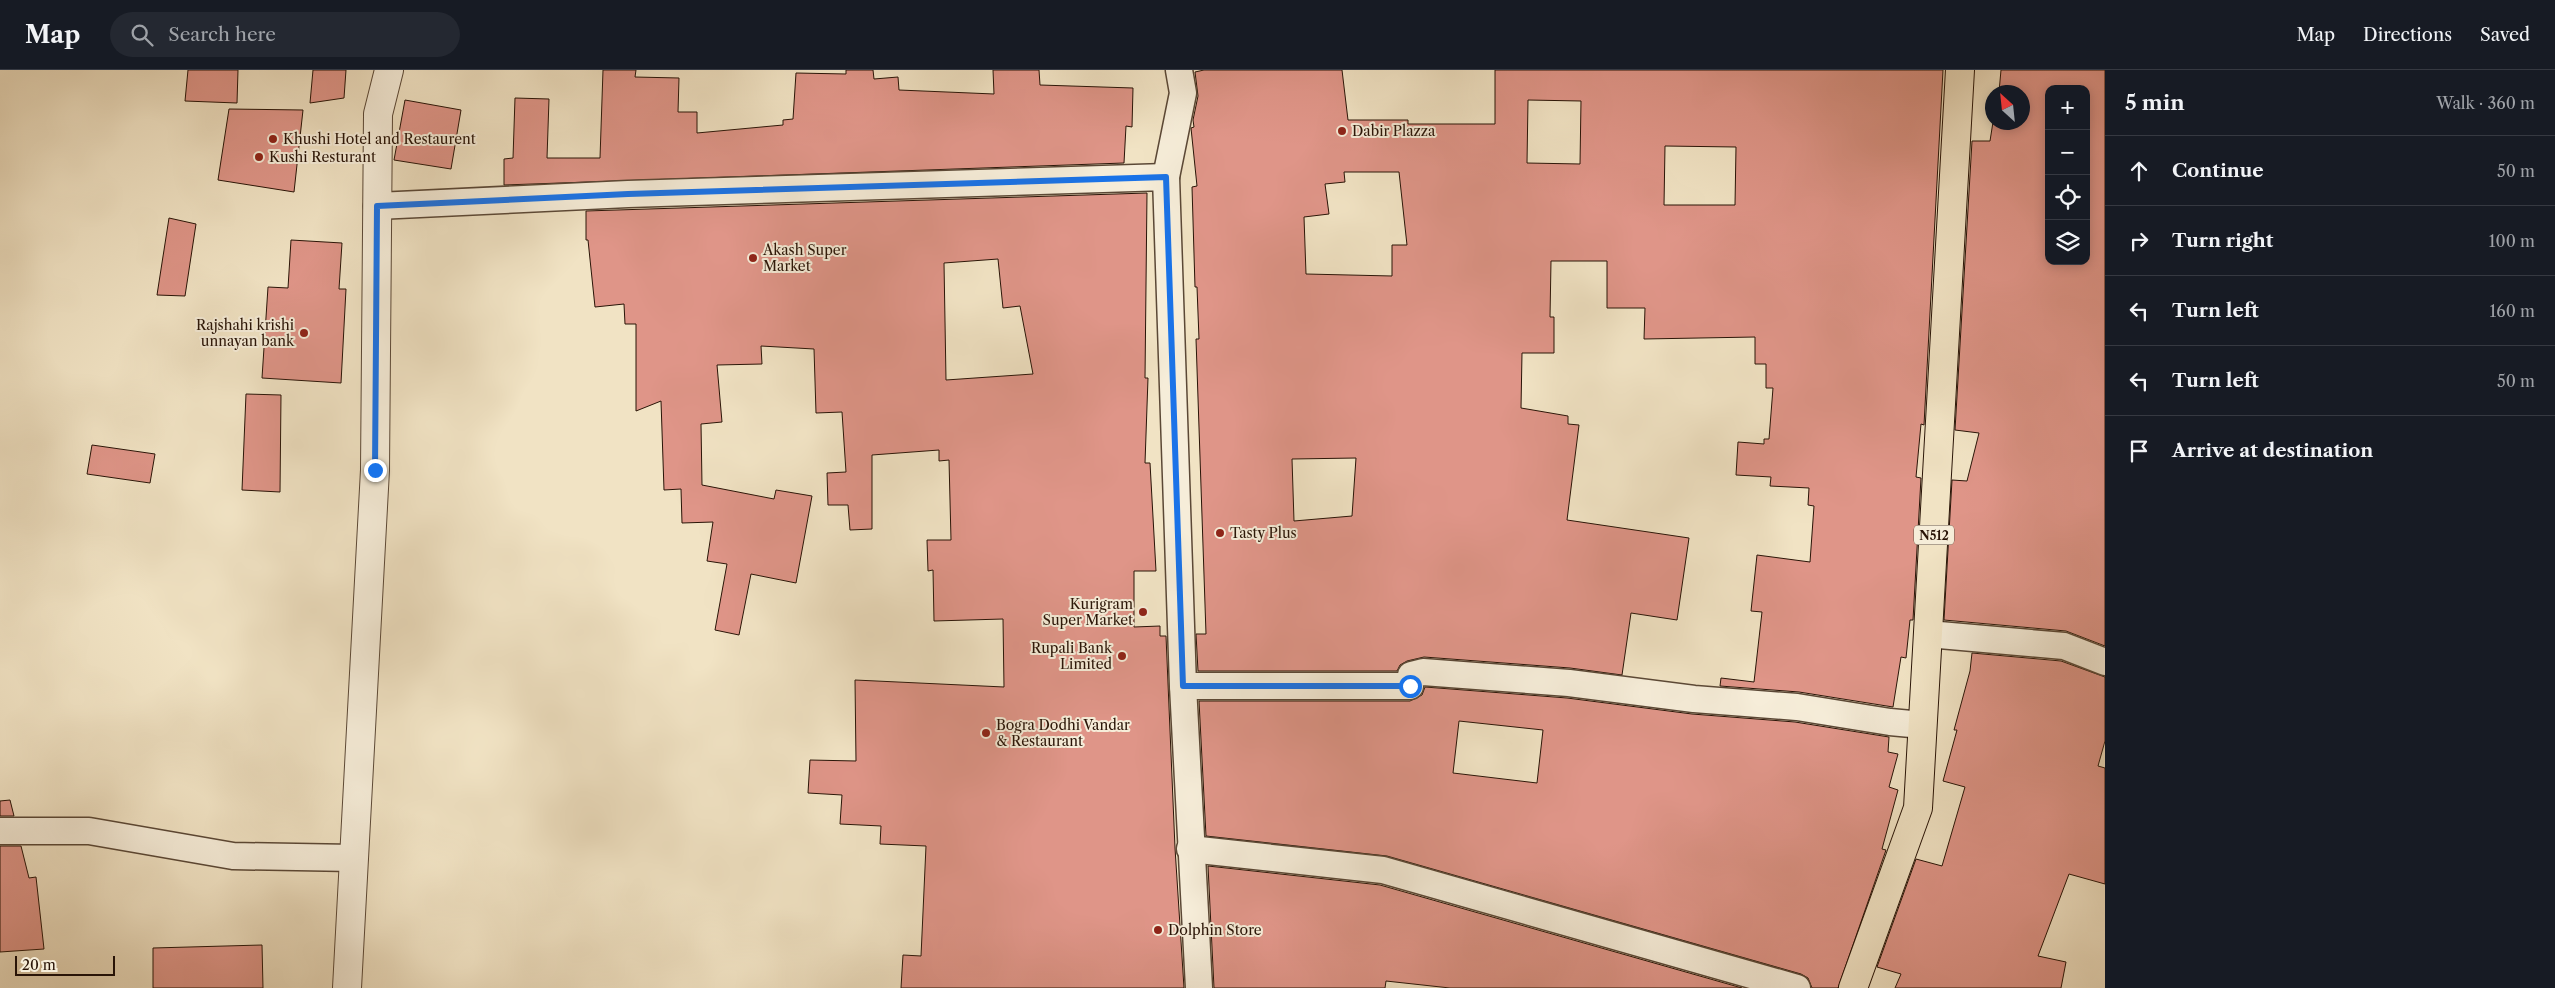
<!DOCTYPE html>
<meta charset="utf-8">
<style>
body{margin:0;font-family:"Libre Caslon Text",serif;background:#242831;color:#f1f3f6}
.controls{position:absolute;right:15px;top:15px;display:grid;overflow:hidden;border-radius:10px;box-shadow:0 2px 12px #0003}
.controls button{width:45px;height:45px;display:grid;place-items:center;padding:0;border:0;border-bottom:1px solid #363941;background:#171b24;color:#f1f3f6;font:25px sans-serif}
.compass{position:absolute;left:1985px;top:15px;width:45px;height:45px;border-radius:50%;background:#171b24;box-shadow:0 2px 12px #0003;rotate:333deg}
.scale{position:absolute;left:15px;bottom:12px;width:100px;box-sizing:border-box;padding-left:5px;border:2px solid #291407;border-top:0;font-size:14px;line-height:18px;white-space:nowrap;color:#291407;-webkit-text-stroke:4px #f6edd9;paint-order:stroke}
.stop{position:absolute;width:15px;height:15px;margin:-11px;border:4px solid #1a73e8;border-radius:50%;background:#fff}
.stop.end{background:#1a73e8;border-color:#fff;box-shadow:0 1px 5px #0008}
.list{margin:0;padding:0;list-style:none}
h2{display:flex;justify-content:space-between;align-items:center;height:65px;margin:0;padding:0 20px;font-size:21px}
h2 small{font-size:16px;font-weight:400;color:#9ea1a6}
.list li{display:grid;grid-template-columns:32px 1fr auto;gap:15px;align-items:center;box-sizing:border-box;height:70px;padding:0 20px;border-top:1px solid #363941}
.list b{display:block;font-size:19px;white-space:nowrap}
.list em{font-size:16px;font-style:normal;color:#9ea1a6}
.icon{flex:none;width:28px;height:28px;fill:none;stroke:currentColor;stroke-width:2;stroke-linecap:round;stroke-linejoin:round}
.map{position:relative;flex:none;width:2105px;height:918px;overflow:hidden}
header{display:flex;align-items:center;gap:30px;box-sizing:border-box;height:70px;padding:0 25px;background:#171b24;border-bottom:1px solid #363941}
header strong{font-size:24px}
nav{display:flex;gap:28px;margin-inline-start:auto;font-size:18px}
.search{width:350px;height:45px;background:#242831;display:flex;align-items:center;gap:12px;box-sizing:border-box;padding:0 18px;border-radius:28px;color:#9ea1a6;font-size:19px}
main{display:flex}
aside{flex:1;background:#171b24}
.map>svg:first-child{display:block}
.building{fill:#df9588;stroke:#291407;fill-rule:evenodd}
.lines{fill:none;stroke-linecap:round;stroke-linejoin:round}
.minor-casing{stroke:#5b4836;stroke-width:29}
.tertiary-casing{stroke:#5b4836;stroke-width:30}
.trunk-casing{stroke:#291407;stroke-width:30}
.minor{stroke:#f6edd9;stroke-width:26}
.tertiary{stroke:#f6edd9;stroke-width:28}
.trunk{stroke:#f1e3c4;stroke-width:28}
.route{stroke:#1a73e8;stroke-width:6}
.poi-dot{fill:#8f2418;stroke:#f6edd9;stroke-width:2}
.labels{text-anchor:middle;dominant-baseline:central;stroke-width:4;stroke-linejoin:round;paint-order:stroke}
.shield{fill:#f6edd9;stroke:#665546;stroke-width:1}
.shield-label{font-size:12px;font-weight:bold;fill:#291407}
.poi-label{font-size:14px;fill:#291407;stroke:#f6edd9;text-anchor:start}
</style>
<header>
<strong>Map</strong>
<div class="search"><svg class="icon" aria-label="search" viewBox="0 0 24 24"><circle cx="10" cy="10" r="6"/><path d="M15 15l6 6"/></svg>Search here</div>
<nav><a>Map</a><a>Directions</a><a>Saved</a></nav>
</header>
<main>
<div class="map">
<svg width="2105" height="918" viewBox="0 0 2105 918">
<rect width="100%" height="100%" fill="#f1e3c4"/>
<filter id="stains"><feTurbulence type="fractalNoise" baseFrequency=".004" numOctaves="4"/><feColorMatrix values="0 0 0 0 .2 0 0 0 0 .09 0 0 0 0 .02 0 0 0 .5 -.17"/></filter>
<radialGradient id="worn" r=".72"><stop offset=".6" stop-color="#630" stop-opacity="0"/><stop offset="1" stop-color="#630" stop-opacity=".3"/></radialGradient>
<g class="building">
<polygon points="188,0 238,0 237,33 185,31"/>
<polygon points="313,0 346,0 344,28 310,33"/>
<polygon points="603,0 636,0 635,7 679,8 678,42 697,42 697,63 783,55 783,50 793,49 796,3 846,4 846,0 873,0 874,9 898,7 899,20 994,24 993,0 1039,0 1040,15 1133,18 1132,57 1126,56 1124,93 504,115 504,89 513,88 515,28 549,29 547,88 600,88"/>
<path d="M1204 0H1342L1348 50H1408V54H1495V0H1943L1924 355 1921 354 1916 407 1921 408 1913 550H1910L1906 588 1901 587 1893 637 1799 622 1720 616 1721 608 1754 612 1762 542 1751 541 1757 485 1810 492 1814 436 1808 435 1809 418 1770 416 1771 407 1736 405 1738 372 1764 374V369H1769L1773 318H1766V294H1755V267L1644 269 1645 238H1607V191H1551L1550 247H1554V283H1522L1521 338 1568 346V354L1579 355 1567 450 1689 468 1677 550 1631 543 1622 605 1570 598 1424 587 1407 591 1400 595 1397 601H1198L1196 564H1206L1196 269H1199L1197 217H1195L1192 117 1197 116 1191 58 1194 57 1193 50 1198 26 1195 2ZM1528 30 1581 31 1580 94 1527 93ZM1665 76 1736 77 1735 135H1664ZM1344 102H1399L1407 175H1392V206L1306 204 1304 147 1329 144 1325 114 1345 112ZM1356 388 1352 446 1294 451 1292 389Z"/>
<path d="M2001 0H2105V576L2066 561 1944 550 1952 410 1967 411 1979 363 1955 360 1972 71H1990L1993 52H2022V22H1999ZM2049 19H2086V191H2049Z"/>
<polygon points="405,30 461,40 451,99 394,90"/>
<polygon points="229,39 303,40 294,122 218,110"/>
<path d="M1147 123 1145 308H1148L1145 393H1150L1156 501H1134V557L1160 556V566H1166L1175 778 1184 918H901L903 885 921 886 926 776 880 774 881 756 840 754 842 725 808 723 810 690 856 691 855 610 1004 617 1003 549 934 551 933 500 928 501 927 470H951L949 390 939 391V380L872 385V459L850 460 848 435H828L827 403 846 402 842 342 816 343 814 279 761 276 762 294 717 295 722 352 701 354 702 415 774 429 776 420 812 426 796 513 751 504 739 565 715 560 727 494 707 491 713 452 682 453 681 419 664 420 661 331 636 341V254H625L624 234 595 237 588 170H586V141ZM998 189 1003 238 1020 236 1033 304 946 310 944 193Z"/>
<polygon points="169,148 196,154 185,226 157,225"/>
<polygon points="291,170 342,173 339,219 346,219 341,313 262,308 268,217 288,218"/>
<polygon points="246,324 281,325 280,422 242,420"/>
<polygon points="92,375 155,384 150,413 87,404"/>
<polygon points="1972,583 2061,591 2105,607 2105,671 2098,696 2105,698 2105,814 2069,804 2038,886 2066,892 2061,918 1895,918 1901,904 1877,897 1916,789 1942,796 1965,717 1943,711 1957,660 1954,660 1970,601"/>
<path d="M1425 617 1567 628 1692 644 1795 652 1889 667 1888 682 1898 684 1889 717 1898 720 1882 779 1886 780 1838 918H1812L1808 908 1801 904 1387 786 1206 766 1199 631H1410L1422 625ZM1459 651 1543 660 1537 713 1453 703Z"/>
<polygon points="10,730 14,746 0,746 0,731"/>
<polygon points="0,776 21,776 29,808 36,807 44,879 0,882"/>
<polygon points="1208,796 1380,815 1742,918 1450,918 1386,911 1385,918 1214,918"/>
<polygon points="262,875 263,918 153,918 153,878"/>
</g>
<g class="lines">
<g class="minor-casing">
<g id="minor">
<polyline points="1166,107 1183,23 1179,0"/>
<polyline points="377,136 628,124 1166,107 1183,616 1199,918"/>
<polyline points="1928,564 2064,576 2105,592"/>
<polyline points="1183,616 1410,616 1411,605 1423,602 1569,613 1694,629 1797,637 1890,652 1922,655"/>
<polyline points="0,761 89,761 233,786 354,788"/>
<polyline points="1190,779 1383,800 1797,918"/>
</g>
</g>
<g class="tertiary-casing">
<polyline id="tertiary" points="347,918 375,400 378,44 389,0"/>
</g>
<g class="trunk-casing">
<polyline id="trunk" points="1853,918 1918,738 1960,0"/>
</g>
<use href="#minor" class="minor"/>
<use href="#tertiary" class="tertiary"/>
<use href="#trunk" class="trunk"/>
</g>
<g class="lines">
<polyline class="route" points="375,400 377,136 628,124 1166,107 1183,616 1410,616"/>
</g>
<g class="poi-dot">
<circle cx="1342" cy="61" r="5"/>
<circle cx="273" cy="69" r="5"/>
<circle cx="259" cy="87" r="5"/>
<circle cx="753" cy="188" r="5"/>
<circle cx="304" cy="263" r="5"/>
<circle cx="1220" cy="463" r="5"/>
<circle cx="1143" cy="542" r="5"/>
<circle cx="1122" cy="586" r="5"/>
<circle cx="986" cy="663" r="5"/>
<circle cx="1158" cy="860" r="5"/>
</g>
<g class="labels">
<rect class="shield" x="1914" y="455.5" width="40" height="19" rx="4"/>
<g class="shield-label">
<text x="1934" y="465">N512</text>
</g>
<g class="poi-label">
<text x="1352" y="61">Dabir Plazza</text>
<text x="283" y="69">Khushi Hotel and Restaurent</text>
<text x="269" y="87">Kushi Resturant</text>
<text x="763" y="180">Akash Super<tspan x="763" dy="16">Market</tspan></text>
<text x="294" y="255" text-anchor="end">Rajshahi krishi<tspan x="294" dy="16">unnayan bank</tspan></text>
<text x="1230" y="463">Tasty Plus</text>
<text x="1133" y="534" text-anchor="end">Kurigram<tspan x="1133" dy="16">Super Market</tspan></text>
<text x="1112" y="578" text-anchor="end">Rupali Bank<tspan x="1112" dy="16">Limited</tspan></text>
<text x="996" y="655">Bogra Dodhi Vandar<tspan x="996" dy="16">&amp; Restaurant</tspan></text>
<text x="1168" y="860">Dolphin Store</text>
</g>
</g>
<rect width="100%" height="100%" filter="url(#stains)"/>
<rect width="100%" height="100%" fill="url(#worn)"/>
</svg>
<div class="controls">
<button>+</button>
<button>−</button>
<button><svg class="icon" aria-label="locate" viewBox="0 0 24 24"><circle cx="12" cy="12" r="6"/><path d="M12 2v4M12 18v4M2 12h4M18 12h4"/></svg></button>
<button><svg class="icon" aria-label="layers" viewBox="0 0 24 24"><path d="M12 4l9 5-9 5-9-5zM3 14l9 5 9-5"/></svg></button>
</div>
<svg class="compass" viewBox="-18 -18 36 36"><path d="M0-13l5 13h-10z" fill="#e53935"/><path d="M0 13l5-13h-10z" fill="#9ea1a6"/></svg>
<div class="scale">20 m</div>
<div class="stop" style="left:1410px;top:616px"></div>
<div class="stop end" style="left:375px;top:400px"></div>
</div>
<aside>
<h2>5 min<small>Walk · 360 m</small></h2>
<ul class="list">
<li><svg class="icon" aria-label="ahead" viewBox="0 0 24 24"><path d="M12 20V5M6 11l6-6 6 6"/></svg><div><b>Continue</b></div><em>50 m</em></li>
<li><svg class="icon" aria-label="right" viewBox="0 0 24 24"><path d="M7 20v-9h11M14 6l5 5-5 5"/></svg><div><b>Turn right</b></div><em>100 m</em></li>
<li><svg class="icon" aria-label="left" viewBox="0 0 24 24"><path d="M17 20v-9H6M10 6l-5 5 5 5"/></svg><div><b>Turn left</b></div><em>160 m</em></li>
<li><svg class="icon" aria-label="left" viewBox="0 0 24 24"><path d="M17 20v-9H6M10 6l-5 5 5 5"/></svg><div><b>Turn left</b></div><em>50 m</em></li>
<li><svg class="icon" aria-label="arrive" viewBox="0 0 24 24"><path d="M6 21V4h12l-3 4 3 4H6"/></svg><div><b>Arrive at destination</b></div></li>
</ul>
</aside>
</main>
